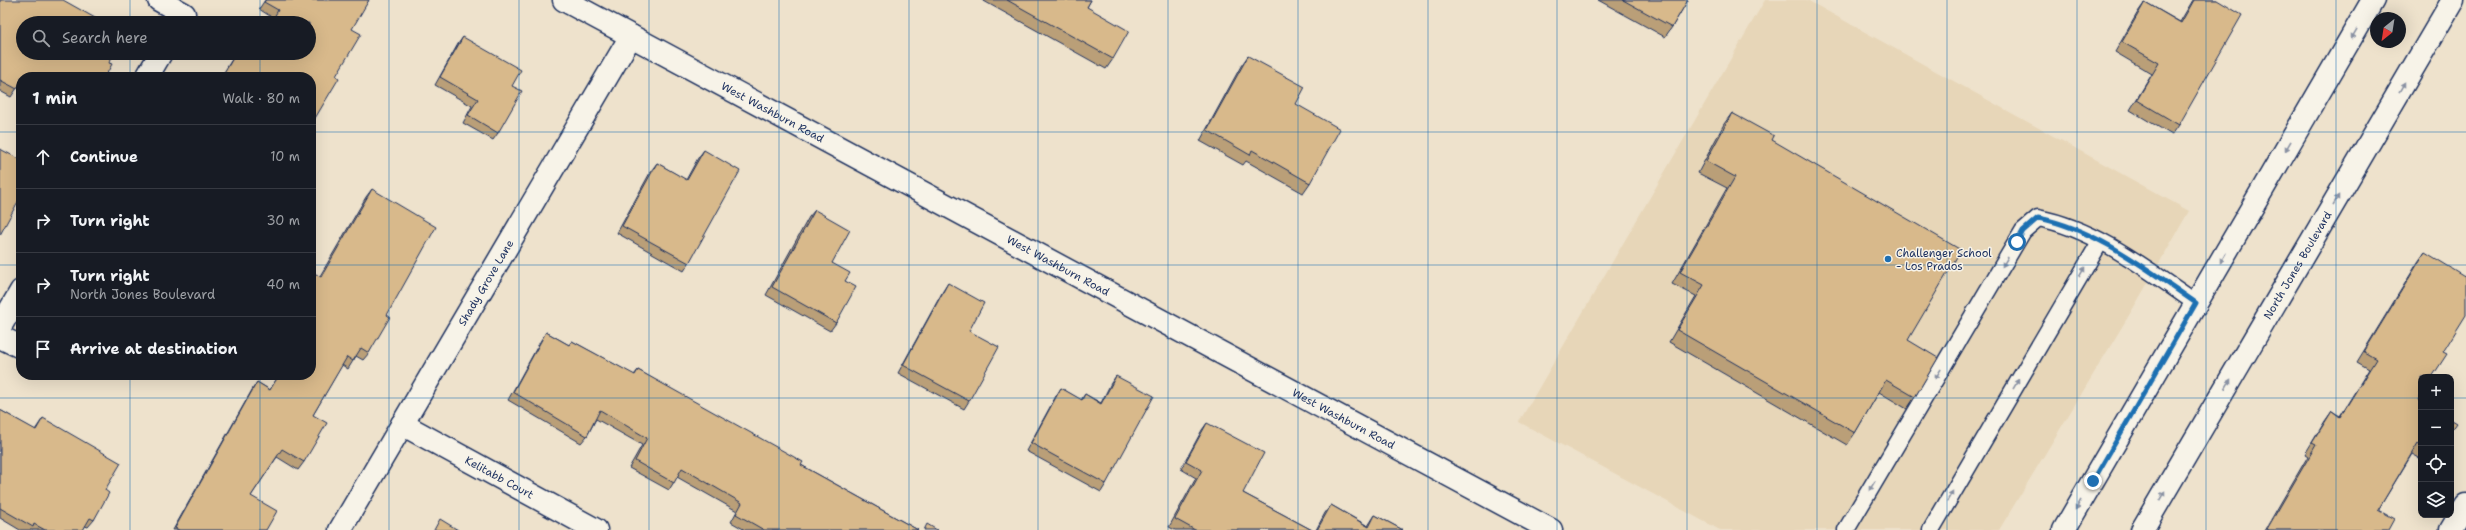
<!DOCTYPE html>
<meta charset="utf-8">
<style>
body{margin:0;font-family:"Shantell Sans",sans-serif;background:#20242c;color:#f1f3f6}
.controls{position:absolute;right:12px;bottom:12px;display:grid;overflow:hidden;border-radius:8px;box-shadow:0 4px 16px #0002}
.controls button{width:36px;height:36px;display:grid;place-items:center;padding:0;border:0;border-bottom:1px solid #363941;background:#171b24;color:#f1f3f6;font:20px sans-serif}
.compass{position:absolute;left:2370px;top:12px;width:36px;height:36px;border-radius:50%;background:#171b24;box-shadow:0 4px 16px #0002;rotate:210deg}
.stop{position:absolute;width:12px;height:12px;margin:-9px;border:3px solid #1f6fb2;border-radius:50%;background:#fff}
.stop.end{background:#1f6fb2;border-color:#fff;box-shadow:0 1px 4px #0008}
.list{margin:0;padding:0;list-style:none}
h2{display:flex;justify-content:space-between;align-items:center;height:52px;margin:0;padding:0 16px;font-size:17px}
h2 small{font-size:13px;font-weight:400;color:#9ea1a6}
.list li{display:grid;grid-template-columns:26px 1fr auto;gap:12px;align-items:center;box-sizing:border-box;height:64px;padding:0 16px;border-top:1px solid #363941}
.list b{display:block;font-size:15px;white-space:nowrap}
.list p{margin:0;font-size:13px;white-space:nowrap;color:#9ea1a6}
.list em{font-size:13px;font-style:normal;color:#9ea1a6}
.icon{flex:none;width:22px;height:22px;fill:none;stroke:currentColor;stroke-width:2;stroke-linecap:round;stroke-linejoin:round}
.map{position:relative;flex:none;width:2466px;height:530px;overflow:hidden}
.search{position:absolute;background:#171b24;box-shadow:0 4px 16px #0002;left:16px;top:16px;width:300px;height:44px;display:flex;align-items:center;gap:10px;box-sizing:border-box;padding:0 14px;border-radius:22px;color:#9ea1a6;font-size:15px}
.panel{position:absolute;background:#171b24;box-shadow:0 4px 16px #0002;left:16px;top:72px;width:300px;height:308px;border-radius:16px}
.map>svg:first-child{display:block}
.built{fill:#e7d6b8}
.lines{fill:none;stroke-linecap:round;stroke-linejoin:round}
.lane-casing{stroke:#1b2f5e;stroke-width:19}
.street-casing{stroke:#1b2f5e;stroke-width:25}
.secondary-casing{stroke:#1b2f5e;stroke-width:25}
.lane{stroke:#f7f3e8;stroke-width:16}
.street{stroke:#f7f3e8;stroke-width:22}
.secondary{stroke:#f7f3e8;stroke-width:22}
.wall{fill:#ba9f78;stroke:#1b2f5e}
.building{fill:#d8b98b;stroke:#1b2f5e}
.oneway{fill:#8991a3}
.route{stroke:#1f6fb2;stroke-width:5}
.grid{fill:none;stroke:#1f6fb2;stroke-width:1;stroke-opacity:0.55}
.poi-dot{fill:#1f6fb2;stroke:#f7f3e8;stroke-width:1.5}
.labels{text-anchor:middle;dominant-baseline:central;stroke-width:3;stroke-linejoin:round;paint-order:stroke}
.street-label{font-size:11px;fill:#1b2f5e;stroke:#f7f3e8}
.poi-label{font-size:11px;fill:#1b2f5e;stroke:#f7f3e8;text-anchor:start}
</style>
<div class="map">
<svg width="2466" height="530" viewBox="0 0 2466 530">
<rect width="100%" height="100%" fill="#eee2cc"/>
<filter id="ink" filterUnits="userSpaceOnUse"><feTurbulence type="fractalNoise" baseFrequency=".025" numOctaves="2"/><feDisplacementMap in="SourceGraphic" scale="8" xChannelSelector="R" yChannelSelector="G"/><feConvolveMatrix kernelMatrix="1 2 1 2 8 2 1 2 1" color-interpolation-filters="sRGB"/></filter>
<g filter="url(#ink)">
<polygon class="built" points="1765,0 1807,0 2189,211 2134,307 1999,530 1720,530 1519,422"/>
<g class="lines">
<g class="lane-casing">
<g id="lane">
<path d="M1846 530 2023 231 2038 218C2096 229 2148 270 2196 303"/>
<polyline points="1931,530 2100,242"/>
</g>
</g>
<g class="street-casing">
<g id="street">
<polyline points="159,0 184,14 178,23"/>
<path id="s1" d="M564 0 1551 530"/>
<polyline points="147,77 161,53"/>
<polyline points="0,327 21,291"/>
<polyline points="0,337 21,347"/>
<path id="s2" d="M402 424 596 530"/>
<path id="s3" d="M340 530 631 36"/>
<polyline points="2451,530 2466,505"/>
</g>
</g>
<g class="secondary-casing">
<g id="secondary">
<polyline points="2064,530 2373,0"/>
<path id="s4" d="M2142 530 2453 0"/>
</g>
</g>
<use href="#lane" class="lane"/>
<use href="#street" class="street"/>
<use href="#secondary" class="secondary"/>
</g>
<g class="wall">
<polygon points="0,0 109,63 105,77 21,77 21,86 19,85 11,97 0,91"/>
<polygon points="265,0 369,0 311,77 221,77 236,53 243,53 250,57 252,53 309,53 309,23 270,23 273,18 259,9"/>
<polygon points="982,0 1091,0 1087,7 1113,59 1106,69"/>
<polygon points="1598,0 1688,0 1672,27 1665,37"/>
<polygon points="2193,0 2217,0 2179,125 2172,135 2130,110 2152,74 2115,52 2138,12 2145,2 2180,22"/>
<polygon points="463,37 512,86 498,133 493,140 463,123 472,106 435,85 458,44"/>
<polygon points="1248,56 1296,104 1310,183 1303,193 1246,161 1243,165 1200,141 1241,66"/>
<polygon points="1732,113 1772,140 1908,340 1915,397 1907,409 1879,392 1855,433 1847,445 1669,342 1696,296 1672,284 1727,188 1698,173 1724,124"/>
<polygon points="704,150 689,263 684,271 617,233 651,171 657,163 686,180 698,158"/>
<polygon points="372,189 387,315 369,353 363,360 356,356 348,369 342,365 313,415 304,462 298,470 277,457 251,496 266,530 173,530 252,390 257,382 270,390 279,375 311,375 320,276 366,197"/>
<polygon points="815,210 832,263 845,281 836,323 830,331 766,295 809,217"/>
<polygon points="2425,252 2443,352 2418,400 2421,402 2421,459 2412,454 2378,510 2388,530 2265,530 2308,456 2305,454 2325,421 2332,411 2340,416 2369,369 2357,362 2418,262"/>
<polygon points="948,283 969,331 969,401 964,409 898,373 943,291"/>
<polygon points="546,332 569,345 572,341 634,375 638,370 801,465 918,530 745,530 731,522 737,511 677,477 669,490 629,468 642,445 596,419 587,436 581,443 508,400 541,340"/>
<polygon points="1116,376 1106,484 1101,492 1026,451 1056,396 1061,388 1081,400 1085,394 1101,403 1111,383"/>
<polygon points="0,410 35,430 43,418 105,490 94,520 88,527 85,526 83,530 20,530 0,518"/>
<polygon points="1207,423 1243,493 1312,530 1175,530 1169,527 1196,478 1181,469 1202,430"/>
<polygon points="1331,505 1368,526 1375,515 1403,530 1316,530 1325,513"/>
</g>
<g class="building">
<polygon points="0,0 63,0 104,23 23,23 23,53 114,53 109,63 112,64 105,77 21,77 21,81 17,89 0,80"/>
<polygon points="266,0 369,0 352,29 361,34 336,76 339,78 311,125 311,77 222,77 236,53 243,53 251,57 253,53 309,53 309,23 271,23 278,10 264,2"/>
<polygon points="1007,0 1091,0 1087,7 1129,31 1113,59"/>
<polygon points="1623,0 1688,0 1672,27"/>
<polygon points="2194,0 2217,0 2242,15 2179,125 2137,100 2159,63 2122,42 2145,2 2181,23"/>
<polygon points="463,37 521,70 512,86 522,91 498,133 468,115 478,99 440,77"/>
<polygon points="1248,56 1305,87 1296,104 1340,129 1310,183 1252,150 1250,155 1207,130"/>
<polygon points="1732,113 1774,136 1772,140 1961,250 1908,340 1938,358 1915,397 1886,380 1855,433 1677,330 1704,285 1680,272 1735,177 1706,161"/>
<polygon points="0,149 21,160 21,196 0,235"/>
<polygon points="704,150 740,171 689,263 622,226 657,163 687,180"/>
<polygon points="372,189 436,227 387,315 390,317 369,353 361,348 353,361 347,357 313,415 327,423 304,462 282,449 251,496 277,511 266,530 179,530 175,528 257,382 270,390 279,375 311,375 311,271 321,277"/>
<polygon points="815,210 850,230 832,263 850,273 845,281 856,287 836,323 772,287"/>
<polygon points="2425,252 2466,277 2466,315 2443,352 2447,354 2432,377 2421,377 2421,395 2418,400 2421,402 2421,445 2418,443 2378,510 2394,519 2388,530 2269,530 2267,529 2316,445 2312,443 2332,411 2340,417 2376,359 2364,352"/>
<polygon points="948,283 984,303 969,331 999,347 969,401 903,365"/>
<polygon points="546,332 569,345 572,341 635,375 638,370 803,462 801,465 918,530 764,530 736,514 742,503 682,468 674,483 635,461 647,438 600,410 587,436 513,392"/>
<polygon points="1116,376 1154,396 1106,484 1031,443 1061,388 1082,400 1085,394 1101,404"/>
<polygon points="0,410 36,430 43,418 121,463 105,490 109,493 94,520 90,518 83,530 45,530 34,524 33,527 0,508"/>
<polygon points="2451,420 2456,423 2451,430"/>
<polygon points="1207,423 1264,453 1243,493 1312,530 1195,530 1175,519 1202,470 1186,461"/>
<polygon points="1331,505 1369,527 1375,515 1403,530 1317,530"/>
<polygon points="440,519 458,530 434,530"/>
<polygon points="927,524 937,530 924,530"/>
</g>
<defs><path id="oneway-solid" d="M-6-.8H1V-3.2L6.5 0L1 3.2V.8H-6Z"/></defs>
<g class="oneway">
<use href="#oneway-solid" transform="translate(2354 34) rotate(120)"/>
<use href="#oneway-solid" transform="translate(2402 87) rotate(-60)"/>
<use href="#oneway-solid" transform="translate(2288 146) rotate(120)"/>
<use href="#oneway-solid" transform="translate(2336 200) rotate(-60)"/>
<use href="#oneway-solid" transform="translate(2223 258) rotate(120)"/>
<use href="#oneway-solid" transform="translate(2005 262) rotate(121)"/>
<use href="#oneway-solid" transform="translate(2082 272) rotate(-60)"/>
<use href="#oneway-solid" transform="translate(1938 374) rotate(121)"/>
<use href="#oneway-solid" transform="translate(2016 384) rotate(-60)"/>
<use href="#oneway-solid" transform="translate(2228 384) rotate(-60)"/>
<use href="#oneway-solid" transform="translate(1872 486) rotate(121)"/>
<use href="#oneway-solid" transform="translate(1950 496) rotate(-60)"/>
<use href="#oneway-solid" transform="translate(2162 496) rotate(-60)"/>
<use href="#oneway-solid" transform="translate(2078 505) rotate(120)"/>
</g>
</g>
<g class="lines" filter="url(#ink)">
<path class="route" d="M2017 242 2023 231 2038 218C2096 229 2148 270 2196 303L2093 481"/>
</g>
<path class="grid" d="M130 0V23M260 0V23M389 0V530M519 0V530M649 0V530M779 0V530M909 0V530M1038 0V530M1168 0V530M1298 0V530M1428 0V530M1557 0V530M1687 0V530M1817 0V530M1947 0V530M2077 0V530M2206 0V530M2336 0V530M130 53V77M260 53V77M0 132H21M311 132H2466M0 265H21M311 265H2466M130 375V530M260 375V530M0 398H2421M2451 398H2466"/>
<circle class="poi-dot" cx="1888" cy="259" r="4"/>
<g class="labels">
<g class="street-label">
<text stroke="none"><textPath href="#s1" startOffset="237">West Washburn Road</textPath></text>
<text stroke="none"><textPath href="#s1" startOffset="561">West Washburn Road</textPath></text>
<text stroke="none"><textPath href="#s4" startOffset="307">North Jones Boulevard</textPath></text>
<text stroke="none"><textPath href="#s3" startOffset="287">Shady Grove Lane</textPath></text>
<text stroke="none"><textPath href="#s1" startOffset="885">West Washburn Road</textPath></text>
<text stroke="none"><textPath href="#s2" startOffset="111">Kelitabb Court</textPath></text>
</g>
<g class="poi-label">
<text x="1896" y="253">Challenger School<tspan x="1896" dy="13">- Los Prados</tspan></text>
</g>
</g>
</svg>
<div class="controls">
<button>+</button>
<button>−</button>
<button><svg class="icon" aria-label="locate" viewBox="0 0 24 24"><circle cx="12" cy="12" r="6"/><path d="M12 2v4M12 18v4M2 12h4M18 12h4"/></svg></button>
<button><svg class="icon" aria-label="layers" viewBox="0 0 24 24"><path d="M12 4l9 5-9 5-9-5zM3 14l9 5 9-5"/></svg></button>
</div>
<svg class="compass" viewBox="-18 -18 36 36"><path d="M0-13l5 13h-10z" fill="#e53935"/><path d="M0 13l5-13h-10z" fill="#9ea1a6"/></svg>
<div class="stop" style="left:2017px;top:242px"></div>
<div class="stop end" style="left:2093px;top:481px"></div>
<div class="search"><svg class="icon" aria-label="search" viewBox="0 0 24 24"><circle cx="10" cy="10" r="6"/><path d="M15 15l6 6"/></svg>Search here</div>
<section class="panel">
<h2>1 min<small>Walk · 80 m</small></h2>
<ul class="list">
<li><svg class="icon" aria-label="ahead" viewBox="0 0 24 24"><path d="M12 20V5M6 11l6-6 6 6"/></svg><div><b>Continue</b></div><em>10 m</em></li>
<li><svg class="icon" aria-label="right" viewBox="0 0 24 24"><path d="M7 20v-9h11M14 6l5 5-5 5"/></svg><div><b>Turn right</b></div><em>30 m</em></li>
<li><svg class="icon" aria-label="right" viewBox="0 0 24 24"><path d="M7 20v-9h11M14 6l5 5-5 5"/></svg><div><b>Turn right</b><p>North Jones Boulevard</p></div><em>40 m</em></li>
<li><svg class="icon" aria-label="arrive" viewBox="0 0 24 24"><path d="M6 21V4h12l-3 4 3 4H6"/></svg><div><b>Arrive at destination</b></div></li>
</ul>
</section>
</div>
